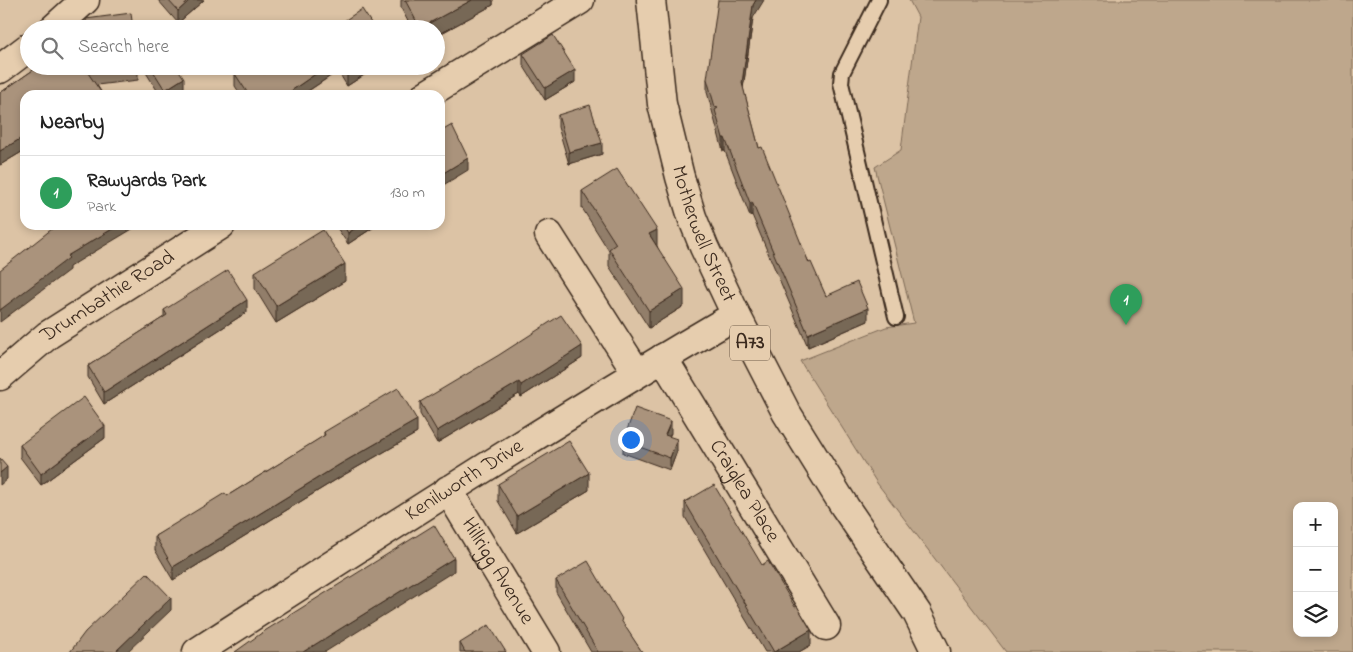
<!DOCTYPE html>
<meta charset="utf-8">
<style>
body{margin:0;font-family:"Indie Flower",sans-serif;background:#f2f2f2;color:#222}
.controls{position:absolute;right:15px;bottom:15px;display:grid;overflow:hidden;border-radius:10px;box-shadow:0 2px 8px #0003}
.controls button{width:45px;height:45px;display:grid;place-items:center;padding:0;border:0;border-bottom:1px solid #e0e0e0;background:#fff;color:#222;font:25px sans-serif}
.you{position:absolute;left:630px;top:439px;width:18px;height:18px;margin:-12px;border:4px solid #fff;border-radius:50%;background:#1a73e8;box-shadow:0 0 0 8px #1a73e833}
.badge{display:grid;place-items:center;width:32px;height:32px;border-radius:50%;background:#1a73e8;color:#fff;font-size:16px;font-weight:700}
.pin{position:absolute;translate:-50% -41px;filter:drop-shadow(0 1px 2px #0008)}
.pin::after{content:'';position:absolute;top:26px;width:18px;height:15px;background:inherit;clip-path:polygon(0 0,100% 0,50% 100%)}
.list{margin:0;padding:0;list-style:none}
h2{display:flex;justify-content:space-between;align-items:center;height:65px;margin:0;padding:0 20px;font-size:21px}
h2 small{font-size:16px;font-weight:400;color:#767676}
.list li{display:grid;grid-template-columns:32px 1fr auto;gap:15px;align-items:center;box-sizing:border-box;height:75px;padding:0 20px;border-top:1px solid #e0e0e0}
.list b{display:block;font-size:19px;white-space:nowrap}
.list p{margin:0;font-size:16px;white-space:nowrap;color:#767676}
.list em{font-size:16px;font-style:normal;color:#767676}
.icon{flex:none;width:28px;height:28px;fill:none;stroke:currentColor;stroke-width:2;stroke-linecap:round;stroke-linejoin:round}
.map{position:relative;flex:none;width:1353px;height:652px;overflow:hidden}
.search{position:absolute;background:#fff;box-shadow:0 2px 8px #0003;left:20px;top:20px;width:425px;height:55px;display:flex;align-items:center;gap:12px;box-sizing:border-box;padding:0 18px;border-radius:28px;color:#767676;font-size:19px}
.panel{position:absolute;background:#fff;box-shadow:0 2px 8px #0003;left:20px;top:90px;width:425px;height:140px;border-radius:15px}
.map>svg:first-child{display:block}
.park{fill:#bea78c;stroke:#7c6855;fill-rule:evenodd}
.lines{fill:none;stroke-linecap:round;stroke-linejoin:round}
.lane-casing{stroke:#3b2a1e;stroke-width:18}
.street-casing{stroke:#3b2a1e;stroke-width:31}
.primary-casing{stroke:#3b2a1e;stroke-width:31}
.lane{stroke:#e6cdae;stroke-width:14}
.street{stroke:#e6cdae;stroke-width:28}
.primary{stroke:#e6cdae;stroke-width:28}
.wall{fill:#927e6a;stroke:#3b2a1e}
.shaded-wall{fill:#776756;stroke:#3b2a1e}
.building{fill:#aa937b;stroke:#3b2a1e}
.labels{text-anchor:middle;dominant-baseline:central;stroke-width:5;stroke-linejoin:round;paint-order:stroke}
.shield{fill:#e6cdae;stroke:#6e5b49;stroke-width:1}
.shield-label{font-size:20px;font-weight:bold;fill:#3b2a1e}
.street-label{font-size:21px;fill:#3b2a1e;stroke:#e6cdae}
</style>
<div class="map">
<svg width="1353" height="652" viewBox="0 0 1353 652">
<rect width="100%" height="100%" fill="#dcc3a5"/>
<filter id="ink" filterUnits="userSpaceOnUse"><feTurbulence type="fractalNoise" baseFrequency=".02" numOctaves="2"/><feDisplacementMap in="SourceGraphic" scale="10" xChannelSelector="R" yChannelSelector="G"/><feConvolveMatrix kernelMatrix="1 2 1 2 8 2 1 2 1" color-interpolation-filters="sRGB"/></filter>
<g filter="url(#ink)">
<path class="park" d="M909 0H1353V652H1006L877 483 800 361 886 327 914 323 875 167 901 150 918 17ZM1297 506H1334V633H1297Z"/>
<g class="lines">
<g class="lane-casing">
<polyline id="lane" points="879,0 842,73 841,83 896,317"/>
</g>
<g class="street-casing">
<g id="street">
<polyline points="53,29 85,0"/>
<polyline points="0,69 29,47"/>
<polyline points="426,95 580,0"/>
<polyline points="549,235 637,373"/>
<path id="s1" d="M663 358 826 626"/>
<path id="s2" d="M0 376 48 335 221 225"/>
<path id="s3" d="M448 490 546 652"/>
<path id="s4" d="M197 652C375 537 553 422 736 315"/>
</g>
</g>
<g class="primary-casing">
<g id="primary">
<path id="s5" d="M651 0 662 104 680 177 692 217 704 247 736 315 786 412 845 507 917 613 936 652"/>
</g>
</g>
<use href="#lane" class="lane"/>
<use href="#street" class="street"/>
<use href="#primary" class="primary"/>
</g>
<g class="wall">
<polygon points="158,0 204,0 178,23"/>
<polygon points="401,0 493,0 493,5 436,36 436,29 412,29 401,8"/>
<polygon points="753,18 743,88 759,148 809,263 826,296 868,321 808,347 752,215 750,216 725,151 723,151 707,92 707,79"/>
<polygon points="523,54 575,82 545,100 523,65"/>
<polygon points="39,66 138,66 138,80 97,85 103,95 25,95 25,150 0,165 0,93"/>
<polygon points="145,66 176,66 184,90 175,95 160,95 145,71"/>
<polygon points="275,66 378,66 347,86 338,71 302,95 241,95 235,86 235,74 264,74"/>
<polygon points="558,115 602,154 569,164 558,127"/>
<polygon points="582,191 657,246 684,306 649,328 609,266 609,251 582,208"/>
<polygon points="335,225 377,225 348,244"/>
<polygon points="255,272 345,281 276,323 255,289"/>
<polygon points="164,310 247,312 104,404 88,377 88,366 164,317"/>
<polygon points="582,358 521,397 519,394 437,443 420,414 420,402"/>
<polygon points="324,432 417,433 342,476 173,580 155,550 155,536 227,496 324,436"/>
<polygon points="671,433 669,436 677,451 670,470 623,453 623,441"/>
<polygon points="105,438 41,485 20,457 20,445"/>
<polygon points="498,484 589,490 517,533 498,501"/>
<polygon points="685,502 811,645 799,652 765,652 685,517"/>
<polygon points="556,580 622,623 642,652 591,652 556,592"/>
<polygon points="460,643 506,652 460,652"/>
</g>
<g class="shaded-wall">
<polygon points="190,0 204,0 178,23 178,11"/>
<polygon points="472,0 493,0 493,5 436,36 436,29 420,29 420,28"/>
<polygon points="756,0 764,0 753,18 742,96 742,83 753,5"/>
<polygon points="327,66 338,66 338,71 302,95 285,95"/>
<polygon points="360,66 378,66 347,86 347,74"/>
<polygon points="575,70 575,82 545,100 545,88"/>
<polygon points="184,78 184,90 175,95 165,95 165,90"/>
<polygon points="25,136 25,150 0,165 0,151"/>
<rect x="723" y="138" width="2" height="13"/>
<polygon points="602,143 602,154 569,164 569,152"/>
<polygon points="468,158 468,170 440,187 440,175"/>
<polygon points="752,202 752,215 750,216 750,203"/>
<polygon points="119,225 139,225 69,267 69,270 0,322 0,310 67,256"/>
<polygon points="360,225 377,225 348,244 348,233"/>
<polygon points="657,230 657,247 649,234"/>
<polygon points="345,264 345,281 276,323 276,306"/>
<polygon points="684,289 684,306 649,328 649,311"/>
<polygon points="247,300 247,312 104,404 104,392"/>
<polygon points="868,308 868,321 808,347 808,334"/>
<polygon points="582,346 582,358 521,397 521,385"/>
<polygon points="519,382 519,394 437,443 437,431"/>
<polygon points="417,420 417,433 342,476 173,580 173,567 342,463"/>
<polygon points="671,421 671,433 665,446 665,435"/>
<polygon points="105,426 105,438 41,485 41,474"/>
<polygon points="677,439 677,451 670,470 670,458"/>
<polygon points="7,467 7,479 0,485 0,473"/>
<polygon points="589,473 589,490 517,533 517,516"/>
<polygon points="454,558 454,571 325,652 303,652"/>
<polygon points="171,598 171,610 127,652 115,652"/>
<polygon points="811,630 811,645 799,652 774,652"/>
</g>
<g class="building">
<polygon points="168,0 190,0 178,11"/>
<polygon points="405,0 472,0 420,28"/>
<polygon points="718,0 756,0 753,5 742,83 759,148 762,147 809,263 811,262 826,296 857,282 868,308 808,334 752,202 750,203 725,138 723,138 715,110 718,108 715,107 707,79"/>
<polygon points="362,9 375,29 332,29"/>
<polygon points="131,13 133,29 87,29 86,19"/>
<polygon points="553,35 575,70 545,88 523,54"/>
<polygon points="39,66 138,66 138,67 88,73 103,95 25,95 25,136 0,151 0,93"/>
<polygon points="150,66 176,66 184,78 165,90"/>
<polygon points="247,66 259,66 264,74 275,66 327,66 285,95 249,95 235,74"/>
<polygon points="342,66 360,66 347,74"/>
<polygon points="590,105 602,143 569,152 558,115"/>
<polygon points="452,125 468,158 440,175 440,132"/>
<polygon points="617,169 657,230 649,234 684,289 649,311 609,249 616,244 582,191"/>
<polygon points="57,225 119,225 67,256 69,258 0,310 0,270"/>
<polygon points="343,225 360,225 348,233"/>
<polygon points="323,230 345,264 276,306 255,272"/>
<polygon points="228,270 247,300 104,392 88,366 167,315 164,310"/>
<polygon points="561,315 582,346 521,385 519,382 437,431 420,402 499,355"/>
<polygon points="398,388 417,420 342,463 173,567 155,536 225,493 227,496 325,435 324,432"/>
<polygon points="84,397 105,426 41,474 20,445"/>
<polygon points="635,408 671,421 665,435 677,439 670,458 623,441"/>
<polygon points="569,441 589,473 517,516 498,484"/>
<polygon points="0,459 7,467 0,473"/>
<polygon points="714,485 762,565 768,561 795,607 797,606 811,630 774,652 685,502"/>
<polygon points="434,525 454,558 303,652 235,652 263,632"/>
<polygon points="588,561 622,619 621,620 642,652 598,652 556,580"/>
<polygon points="147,573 171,598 115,652 70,652 85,632"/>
<polygon points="489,625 506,652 465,652 460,643"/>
</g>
</g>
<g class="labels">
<rect class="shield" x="730" y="325.5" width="40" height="35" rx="4"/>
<g class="shield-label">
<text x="750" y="343">A73</text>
</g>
<g class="street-label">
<text stroke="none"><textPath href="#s5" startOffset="241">Motherwell Street</textPath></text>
<text stroke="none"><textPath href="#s2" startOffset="134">Drumbathie Road</textPath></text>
<text stroke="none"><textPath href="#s4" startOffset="318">Kenilworth Drive</textPath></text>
<text stroke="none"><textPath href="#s1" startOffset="156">Craiglea Place</textPath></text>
<text stroke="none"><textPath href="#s3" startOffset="95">Hillrigg Avenue</textPath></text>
</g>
</g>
</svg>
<div class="controls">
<button>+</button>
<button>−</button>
<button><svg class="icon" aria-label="layers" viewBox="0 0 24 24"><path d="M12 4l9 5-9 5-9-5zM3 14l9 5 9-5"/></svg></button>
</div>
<div class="you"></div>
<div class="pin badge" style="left:1126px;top:325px;background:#2e9e5b">1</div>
<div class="search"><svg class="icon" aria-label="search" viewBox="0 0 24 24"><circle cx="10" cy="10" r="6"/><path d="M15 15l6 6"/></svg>Search here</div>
<section class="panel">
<h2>Nearby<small></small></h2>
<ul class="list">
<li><span class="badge" style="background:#2e9e5b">1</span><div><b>Rawyards Park</b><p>Park</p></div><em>130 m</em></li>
</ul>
</section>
</div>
